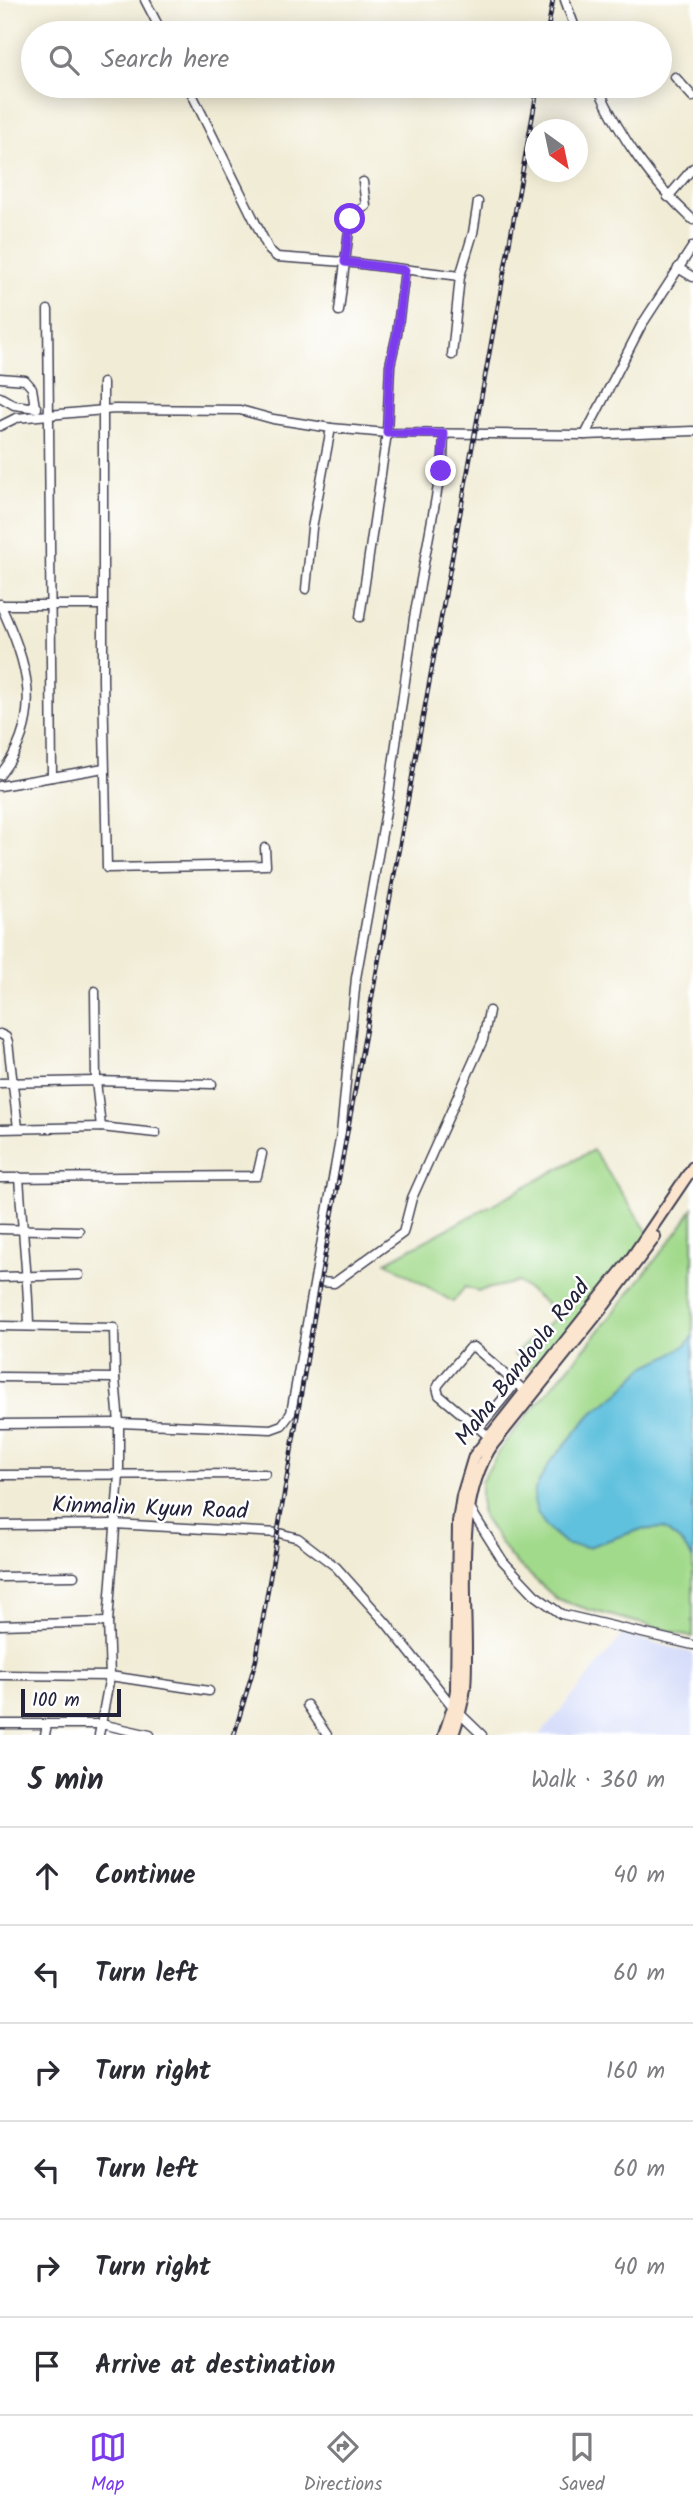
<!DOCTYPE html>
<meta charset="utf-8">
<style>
body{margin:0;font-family:Kalam,sans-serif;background:#f7f7f7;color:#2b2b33}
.compass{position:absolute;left:525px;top:119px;width:63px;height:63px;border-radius:50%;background:#fff;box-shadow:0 4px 18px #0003;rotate:147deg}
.scale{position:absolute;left:21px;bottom:18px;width:100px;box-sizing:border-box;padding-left:7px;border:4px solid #22223b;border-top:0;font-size:19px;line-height:24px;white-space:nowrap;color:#22223b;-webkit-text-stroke:5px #fff;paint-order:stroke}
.stop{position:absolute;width:21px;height:21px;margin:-16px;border:5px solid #7c3aed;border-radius:50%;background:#fff}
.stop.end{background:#7c3aed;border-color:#fff;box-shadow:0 2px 7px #0008}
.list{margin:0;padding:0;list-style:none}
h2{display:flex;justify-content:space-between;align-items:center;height:91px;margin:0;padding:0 28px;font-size:30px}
h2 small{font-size:23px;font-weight:400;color:#7c7c81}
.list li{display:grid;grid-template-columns:46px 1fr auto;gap:21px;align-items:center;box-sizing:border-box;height:98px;padding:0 28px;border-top:2px solid #e1e1e2}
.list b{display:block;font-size:26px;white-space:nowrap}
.list em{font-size:23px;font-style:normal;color:#7c7c81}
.icon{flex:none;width:38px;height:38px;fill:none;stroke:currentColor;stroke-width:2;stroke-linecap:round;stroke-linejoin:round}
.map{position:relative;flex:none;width:693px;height:1735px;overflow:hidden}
.search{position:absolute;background:#fff;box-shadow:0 4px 18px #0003;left:21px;right:21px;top:21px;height:77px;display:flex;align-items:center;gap:18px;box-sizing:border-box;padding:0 24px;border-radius:38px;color:#7c7c81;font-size:26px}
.sheet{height:679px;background:#fff}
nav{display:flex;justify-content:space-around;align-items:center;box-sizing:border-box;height:98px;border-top:2px solid #e1e1e2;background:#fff;font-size:19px;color:#7c7c81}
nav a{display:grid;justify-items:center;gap:4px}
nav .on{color:#7c3aed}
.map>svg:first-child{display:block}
.built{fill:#d1d9f9}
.green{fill:#a2da8c;stroke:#627e64;stroke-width:2}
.water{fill:#60c1de;stroke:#41728c;stroke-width:2}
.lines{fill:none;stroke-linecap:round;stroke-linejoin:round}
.minor-casing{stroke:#414052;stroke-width:11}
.secondary-casing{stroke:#414052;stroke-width:14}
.minor{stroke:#fff;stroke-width:8}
.secondary{stroke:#fce5cf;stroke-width:10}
.rail-casing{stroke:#22223b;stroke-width:4.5}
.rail{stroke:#fff;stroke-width:2;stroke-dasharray:5;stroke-linecap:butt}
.route{stroke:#7c3aed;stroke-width:9}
.labels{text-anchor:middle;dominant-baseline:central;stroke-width:5;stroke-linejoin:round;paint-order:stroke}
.street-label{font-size:23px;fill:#22223b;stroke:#fff}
</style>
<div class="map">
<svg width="693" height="1735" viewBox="0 0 693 1735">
<rect width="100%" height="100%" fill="#fff"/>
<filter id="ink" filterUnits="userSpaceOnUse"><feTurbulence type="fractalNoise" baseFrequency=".0143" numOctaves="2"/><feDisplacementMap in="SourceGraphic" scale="14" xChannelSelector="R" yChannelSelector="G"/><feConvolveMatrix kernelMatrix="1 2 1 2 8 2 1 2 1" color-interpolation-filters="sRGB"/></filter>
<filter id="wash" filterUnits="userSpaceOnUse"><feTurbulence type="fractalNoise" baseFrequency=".00686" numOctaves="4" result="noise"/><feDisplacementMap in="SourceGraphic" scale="28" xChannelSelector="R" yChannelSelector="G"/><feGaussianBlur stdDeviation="1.57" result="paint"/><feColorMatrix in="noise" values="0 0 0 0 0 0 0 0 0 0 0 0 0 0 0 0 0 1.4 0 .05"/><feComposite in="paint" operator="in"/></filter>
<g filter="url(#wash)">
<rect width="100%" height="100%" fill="#f1ecd5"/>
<polygon class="built" points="623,1635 693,1653 693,1735 540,1735"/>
<g class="green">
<polygon points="593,1150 649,1234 539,1375 514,1354 560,1314 518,1282 478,1291 465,1287 453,1302 386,1262"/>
<polygon points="693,1208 693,1637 590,1610 557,1599 510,1557 481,1514 481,1482 505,1442 595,1336 682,1226"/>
</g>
<polygon class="water" points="693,1336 693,1559 681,1542 663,1528 639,1530 588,1547 567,1545 546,1527 537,1512 534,1501 535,1489 550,1462 590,1415 619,1393 644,1367 672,1354 687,1344"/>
</g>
<g filter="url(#ink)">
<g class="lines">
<g class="minor-casing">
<g id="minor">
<polyline points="145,0 162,33"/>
<polyline points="565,0 577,33"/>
<polyline points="675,77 693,97"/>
<polyline points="188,86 269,250 277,257 345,262 339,311"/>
<path d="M597 86C622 140 650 180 693 220"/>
<polyline points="363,182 366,206 351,215 345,262 460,276"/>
<polyline points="668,197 693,168"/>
<polyline points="678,268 693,277"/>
<polyline points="48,310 52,777"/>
<polyline points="452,355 460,276 473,233 478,202"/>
<polyline points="0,378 25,380 32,388 35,407"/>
<polyline points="103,383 103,680 107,868 266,865 265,848"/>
<polyline points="0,397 14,405 37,408"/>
<polyline points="0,426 16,418 115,409 240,410 273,419 331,428 387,433 585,435 693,431"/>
<polyline points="585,435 641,326 693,246"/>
<polyline points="306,589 312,528 331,428"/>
<path d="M0 604C28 664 45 717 0 775"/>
<polyline points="0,605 103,605"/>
<polyline points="360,617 387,433 390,365 397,334 405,270"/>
<polyline points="0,786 104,768"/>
<polyline points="95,991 96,1081 101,1127"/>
<polyline points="0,1034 6,1037 8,1042 18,1128"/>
<polyline points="0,1083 96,1081 212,1084"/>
<polyline points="0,1129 101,1127 156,1133"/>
<path d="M19 1177C22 1227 28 1276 29 1326"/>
<polyline points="0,1178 257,1176 262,1154"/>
<polyline points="0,1229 79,1231"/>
<polyline points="0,1277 79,1275"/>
<polyline points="320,1282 334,1283 403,1233 412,1198 483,1040 489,1011"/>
<polyline points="0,1326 114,1328 115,1378 119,1423 119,1475 108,1622 110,1676 99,1735"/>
<polyline points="0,1377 115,1378"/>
<polyline points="0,1424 119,1423 271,1429 282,1425 291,1413 341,1134 356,978 388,800 414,618 443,459 444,434"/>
<polyline points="479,1428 516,1383"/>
<polyline points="488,1436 439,1395 437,1388 439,1384 469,1348 474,1347 525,1391"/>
<polyline points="0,1475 265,1474"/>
<polyline points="469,1507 503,1561 535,1595 561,1614 693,1645"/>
<polyline points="0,1525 114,1524 279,1533 298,1538 336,1567 387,1624 453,1707 482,1735"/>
<polyline points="0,1577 74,1576"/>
<polyline points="0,1625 108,1622"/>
<polyline points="0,1675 110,1676 209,1691"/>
<polyline points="307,1705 327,1735"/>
<polyline points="0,1724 101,1724 150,1735"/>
<polyline points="45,1735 47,1724"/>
</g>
</g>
<g class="secondary-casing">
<g id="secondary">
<polyline points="444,1735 453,1707 456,1690 458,1522 462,1496 474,1456 630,1260 693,1167"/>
<path d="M453 1735C458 1720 463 1704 465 1688 471 1613 449 1508 493 1444L606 1303 655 1237"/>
</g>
</g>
<use href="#minor" class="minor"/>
<use href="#secondary" class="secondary"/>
<g class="rail-casing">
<g id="rail">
<polyline points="547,33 553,0"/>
<polyline points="234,1735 256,1660 320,1282 538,86"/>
</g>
</g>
<use href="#rail" class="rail"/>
</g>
</g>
<g class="lines" filter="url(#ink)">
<polyline class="route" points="350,219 345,262 405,270 397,334 390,365 387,433 444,434 441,471"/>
</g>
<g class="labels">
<g class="street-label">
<text transform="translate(523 1363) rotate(-52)">Maha Bandoola Road</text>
<text transform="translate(150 1509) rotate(2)">Kinmalin Kyun Road</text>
</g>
</g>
</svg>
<svg class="compass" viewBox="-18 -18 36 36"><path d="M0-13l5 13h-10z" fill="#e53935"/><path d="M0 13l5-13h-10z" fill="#7c7c81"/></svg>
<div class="scale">100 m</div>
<div class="stop" style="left:350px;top:219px"></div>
<div class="stop end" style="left:441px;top:471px"></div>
<div class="search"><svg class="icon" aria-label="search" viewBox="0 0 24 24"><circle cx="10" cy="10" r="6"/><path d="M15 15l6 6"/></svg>Search here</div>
</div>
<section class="sheet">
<h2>5 min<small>Walk · 360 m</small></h2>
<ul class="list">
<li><svg class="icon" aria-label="ahead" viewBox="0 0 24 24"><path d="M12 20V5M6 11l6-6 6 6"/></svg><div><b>Continue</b></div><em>40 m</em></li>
<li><svg class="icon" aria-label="left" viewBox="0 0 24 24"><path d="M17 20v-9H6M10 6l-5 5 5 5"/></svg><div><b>Turn left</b></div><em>60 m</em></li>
<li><svg class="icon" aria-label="right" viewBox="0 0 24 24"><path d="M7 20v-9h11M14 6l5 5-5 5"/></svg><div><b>Turn right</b></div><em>160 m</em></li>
<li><svg class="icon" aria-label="left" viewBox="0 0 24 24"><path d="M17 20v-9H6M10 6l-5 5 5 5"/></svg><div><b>Turn left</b></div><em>60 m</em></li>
<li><svg class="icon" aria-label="right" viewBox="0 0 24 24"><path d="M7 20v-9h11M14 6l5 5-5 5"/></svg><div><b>Turn right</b></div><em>40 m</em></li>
<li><svg class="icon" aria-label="arrive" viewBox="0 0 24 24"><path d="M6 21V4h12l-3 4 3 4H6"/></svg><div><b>Arrive at destination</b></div></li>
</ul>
</section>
<nav>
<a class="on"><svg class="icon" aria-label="map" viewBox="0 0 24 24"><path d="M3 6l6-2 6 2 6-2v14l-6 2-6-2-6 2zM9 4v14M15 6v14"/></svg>Map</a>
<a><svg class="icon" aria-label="directions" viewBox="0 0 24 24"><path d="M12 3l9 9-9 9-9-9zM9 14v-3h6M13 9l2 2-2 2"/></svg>Directions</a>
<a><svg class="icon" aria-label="saved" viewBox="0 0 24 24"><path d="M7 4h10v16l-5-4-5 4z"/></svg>Saved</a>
</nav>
